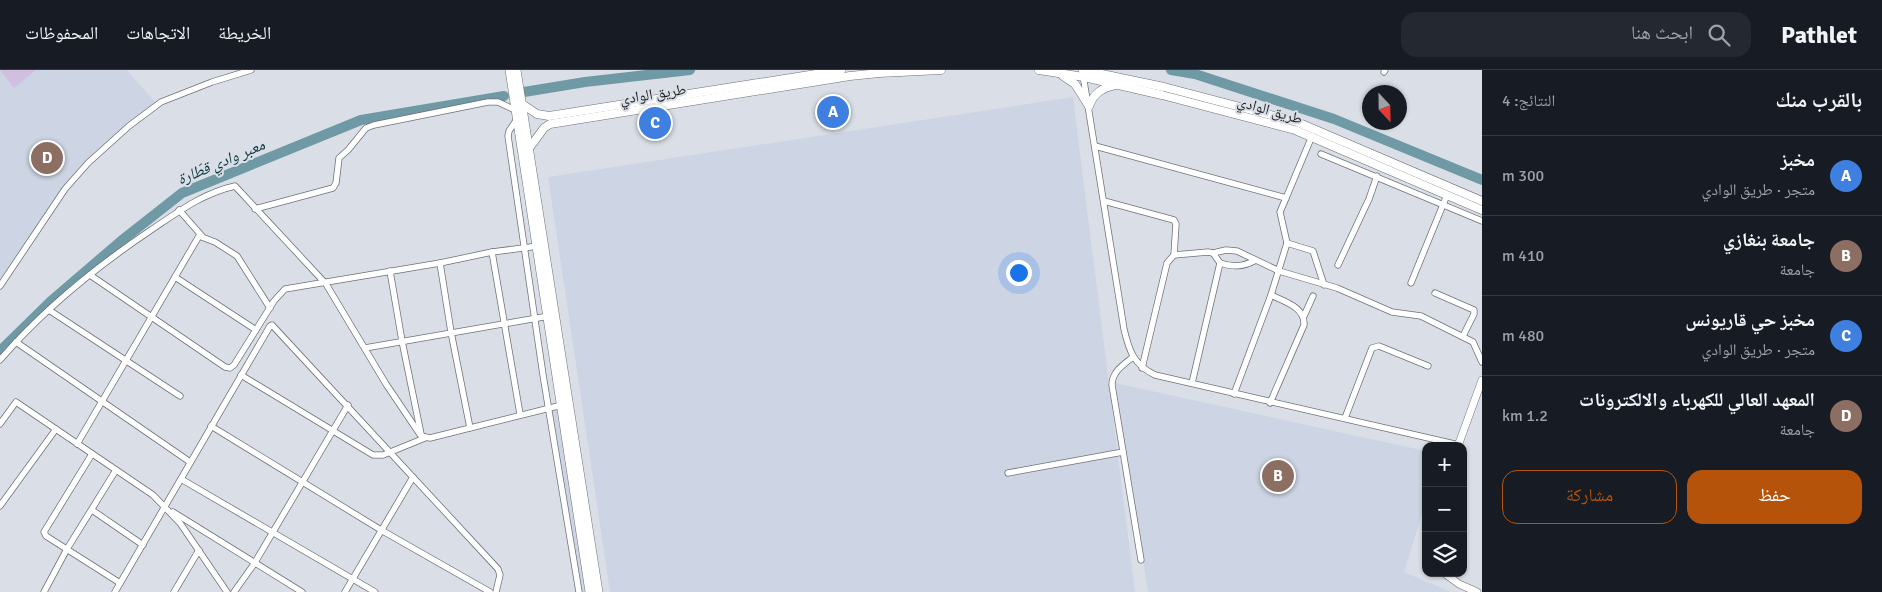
<!DOCTYPE html>
<html lang="ar">
<meta charset="utf-8">
<style>
body{margin:0;font-family:Signika,"Noto Naskh Arabic",sans-serif;background:#242831;color:#f1f3f6;direction:rtl}
.controls{position:absolute;right:15px;bottom:15px;display:grid;overflow:hidden;border-radius:10px;box-shadow:0 1px 4px #0004}
.controls button{width:45px;height:45px;display:grid;place-items:center;padding:0;border:0;border-bottom:1px solid #363941;background:#171b24;color:#f1f3f6;font:25px sans-serif}
.compass{position:absolute;left:1362px;top:15px;width:45px;height:45px;border-radius:50%;background:#171b24;box-shadow:0 1px 4px #0004;rotate:158deg}
.you{position:absolute;left:1018px;top:202px;width:18px;height:18px;margin:-12px;border:4px solid #fff;border-radius:50%;background:#1a73e8;box-shadow:0 0 0 8px #1a73e833}
.badge{display:grid;place-items:center;width:32px;height:32px;border-radius:50%;background:#b45309;color:#fff;font-size:16px;font-weight:700}
.pin{position:absolute;translate:-50% -50%;border:2px solid #fff;box-shadow:0 1px 5px #0006}
.list{margin:0;padding:0;list-style:none}
h2{display:flex;justify-content:space-between;align-items:center;height:65px;margin:0;padding:0 20px;font-size:21px}
h2 small{font-size:16px;font-weight:400;color:#9ea1a6}
.list li{display:grid;grid-template-columns:32px 1fr auto;gap:15px;align-items:center;box-sizing:border-box;height:80px;padding:0 20px;border-top:1px solid #363941}
.list b{display:block;font-size:19px;white-space:nowrap}
.list p{margin:0;font-size:16px;white-space:nowrap;color:#9ea1a6}
.list em{font-size:16px;font-style:normal;color:#9ea1a6}
.actions{display:flex;gap:10px;padding:15px 20px}
.actions a{flex:1;padding:11px 0;border:1px solid #b45309;border-radius:15px;text-align:center;font-size:18px;color:#b45309}
.actions .main{background:#b45309;color:#fff}
.icon{flex:none;width:28px;height:28px;fill:none;stroke:currentColor;stroke-width:2;stroke-linecap:round;stroke-linejoin:round}
.map{position:relative;flex:none;width:1482px;height:522px;overflow:hidden;direction:ltr}
header{display:flex;align-items:center;gap:30px;box-sizing:border-box;height:70px;padding:0 25px;background:#171b24;border-bottom:1px solid #363941}
header strong{font-size:24px}
nav{display:flex;gap:28px;margin-inline-start:auto;font-size:18px}
.search{width:350px;height:45px;background:#242831;display:flex;align-items:center;gap:12px;box-sizing:border-box;padding:0 18px;border-radius:15px;color:#9ea1a6;font-size:19px}
main{display:flex}
aside{flex:1;background:#171b24}
.map>svg:first-child{display:block}
.built{fill:#cdd5e4}
.green{fill:#d1bfdf}
.lines{fill:none;stroke-linecap:round;stroke-linejoin:round}
.river{stroke:#6f9aa5;stroke-width:10}
.minor-casing{stroke:#6d7178;stroke-width:7}
.tertiary-casing{stroke:#6d7178;stroke-width:8}
.secondary-casing{stroke:#6d7178;stroke-width:9}
.trunk-casing{stroke:#6d7178;stroke-width:10}
.minor{stroke:#fff;stroke-width:5.5}
.tertiary{stroke:#fff;stroke-width:7}
.secondary{stroke:#fff;stroke-width:8}
.trunk{stroke:#fff;stroke-width:9}
.labels{text-anchor:middle;dominant-baseline:central;stroke-width:4;stroke-linejoin:round;paint-order:stroke}
.street-label{font-size:15px;fill:#1c1e21;stroke:#dadfe7}
.water-label{font-size:16px;font-style:italic;fill:#0b363f;stroke:#dadfe7}
</style>
<header>
<strong>Pathlet</strong>
<div class="search"><svg class="icon" aria-label="search" viewBox="0 0 24 24"><circle cx="10" cy="10" r="6"/><path d="M15 15l6 6"/></svg>ابحث هنا</div>
<nav><a>الخريطة</a><a>الاتجاهات</a><a>المحفوظات</a></nav>
</header>
<main>
<aside>
<h2>بالقرب منك<small>النتائج: 4</small></h2>
<ul class="list">
<li><span class="badge" style="background:#3f7fe0">A</span><div><b>مخبز</b><p>متجر · طريق الوادي</p></div><em>300 m</em></li>
<li><span class="badge" style="background:#8d6e63">B</span><div><b>جامعة بنغازي</b><p>جامعة</p></div><em>410 m</em></li>
<li><span class="badge" style="background:#3f7fe0">C</span><div><b>مخبز حي قاريونس</b><p>متجر · طريق الوادي</p></div><em>480 m</em></li>
<li><span class="badge" style="background:#8d6e63">D</span><div><b>المعهد العالي للكهرباء والالكترونات</b><p>جامعة</p></div><em>1.2 km</em></li>
</ul>
<div class="actions"><a class="main">حفظ</a><a>مشاركة</a></div>
</aside>
<div class="map">
<svg width="1482" height="522" viewBox="0 0 1482 522">
<rect width="100%" height="100%" fill="#dadfe7"/>
<g class="built">
<polygon points="0,0 127,0 156,33 124,57 65,119 0,211"/>
<polygon points="1073,27 1135,522 610,522 548,107"/>
<polygon points="1115,313 1426,381 1426,431 1404,502 1451,522 1148,522"/>
<polygon points="560,335 588,522 576,522 546,340"/>
</g>
<polygon class="green" points="0,0 36,0 14,18"/>
<g class="lines">
<g class="river">
<polyline points="1171,0 1195,4 1334,49 1482,110"/>
<polyline points="524,22 585,12 690,0"/>
<polyline points="0,281 51,231 121,171 182,123 361,50 504,26"/>
</g>
<g class="minor-casing">
<g id="minor">
<polyline points="1384,2 1385,0"/>
<path d="M1083 5 1124 259C1129 281 1134 295 1155 305L1459 375"/>
<polyline points="517,49 509,61 508,66 543,305 579,522"/>
<polyline points="1095,76 1286,128 1312,66"/>
<polyline points="1321,84 1482,151"/>
<polyline points="1104,131 1174,150 1176,154 1174,185"/>
<polyline points="255,139 333,118 336,113 339,88 348,80 366,58 374,55 488,32 498,32 515,40"/>
<polyline points="179,140 202,166"/>
<polyline points="1287,173 1313,181 1324,215"/>
<polyline points="492,182 520,344"/>
<polyline points="440,193 451,262 470,358"/>
<path d="M1220 193C1233 197 1242 197 1254 191"/>
<polyline points="1338,195 1369,129 1377,106"/>
<polyline points="390,201 402,271 421,364"/>
<polyline points="90,205 225,297 230,298 234,295 274,231 285,219 440,193 492,182 538,176"/>
<polyline points="175,207 256,260"/>
<polyline points="1411,213 1447,125"/>
<polyline points="0,216 65,119 88,93 129,56 161,32 212,12 251,0"/>
<polyline points="1435,223 1474,240 1474,244 1463,266"/>
<polyline points="49,240 180,326"/>
<polyline points="1304,246 1313,226"/>
<polyline points="16,272 190,392"/>
<polyline points="365,278 549,246"/>
<path d="M1133 287C1123 295 1112 302 1112 315L1141 490"/>
<path d="M0 290C43 240 96 197 151 160 178 142 203 123 235 116L326 214 386 314 421 366 430 368 562 335"/>
<polyline points="1142,298 1167,193 1174,185 1208,182 1213,183 1226,180 1237,181 1279,201 1337,218 1392,242 1421,246 1473,272 1482,292"/>
<polyline points="241,305 373,385 383,385 425,368"/>
<polyline points="1192,313 1220,193 1213,183"/>
<polyline points="1234,324 1271,225 1287,173 1280,142 1286,128"/>
<path d="M1270 333 1304 255C1305 237 1285 232 1271 225"/>
<polyline points="1345,348 1372,278 1379,276 1428,296"/>
<polyline points="0,354 16,332 153,425 180,453 227,522"/>
<polyline points="211,356 381,460 490,522"/>
<polyline points="77,374 199,166 215,172 237,186 270,238"/>
<polyline points="92,384 44,462 46,466 120,513"/>
<polyline points="1008,403 1123,382"/>
<polyline points="181,409 375,522"/>
<polyline points="0,436 56,359"/>
<polyline points="92,440 143,475"/>
<polyline points="173,442 302,522"/>
<polyline points="44,522 67,479 116,400"/>
<polyline points="115,522 270,256 272,255 498,499 500,505 496,522"/>
<polyline points="174,522 199,480"/>
<polyline points="234,522 254,494 348,335"/>
<polyline points="345,522 413,407"/>
</g>
</g>
<g class="tertiary-casing">
<g id="tertiary">
<polyline points="1458,376 1482,310"/>
<polyline points="1444,503 1459,514 1477,522"/>
</g>
</g>
<g class="secondary-casing">
<g id="secondary">
<polyline points="1039,0 1084,7 1162,25 1295,60 1482,140"/>
<polyline points="1083,0 1164,17 1297,52 1482,131"/>
<polyline points="1063,6 1075,14 1089,36"/>
<polyline points="522,34 537,44 549,46 841,0"/>
<path d="M1089 36C1094 23 1102 18 1115 15"/>
<polyline points="530,77 544,58 550,54 850,6 879,3 941,0"/>
</g>
</g>
<g class="trunk-casing">
<g id="trunk">
<polyline points="510,0 590,522"/>
<polyline points="516,0 598,522"/>
</g>
</g>
<use href="#minor" class="minor"/>
<use href="#tertiary" class="tertiary"/>
<use href="#secondary" class="secondary"/>
<use href="#trunk" class="trunk"/>
</g>
<g class="labels">
<g class="street-label">
<text transform="translate(653 24) rotate(-9)">طريق الوادي</text>
<text transform="translate(1270 40) rotate(16)">طريق الوادي</text>
</g>
<g class="water-label">
<text transform="translate(221 92) rotate(-23)">معبر وادي قطّارة</text>
</g>
</g>
</svg>
<div class="controls">
<button>+</button>
<button>−</button>
<button><svg class="icon" aria-label="layers" viewBox="0 0 24 24"><path d="M12 4l9 5-9 5-9-5zM3 14l9 5 9-5"/></svg></button>
</div>
<svg class="compass" viewBox="-18 -18 36 36"><path d="M0-13l5 13h-10z" fill="#e53935"/><path d="M0 13l5-13h-10z" fill="#9ea1a6"/></svg>
<div class="you"></div>
<div class="pin badge" style="left:833px;top:42px;background:#3f7fe0">A</div>
<div class="pin badge" style="left:1278px;top:406px;background:#8d6e63">B</div>
<div class="pin badge" style="left:655px;top:53px;background:#3f7fe0">C</div>
<div class="pin badge" style="left:47px;top:88px;background:#8d6e63">D</div>
</div>
</main>
